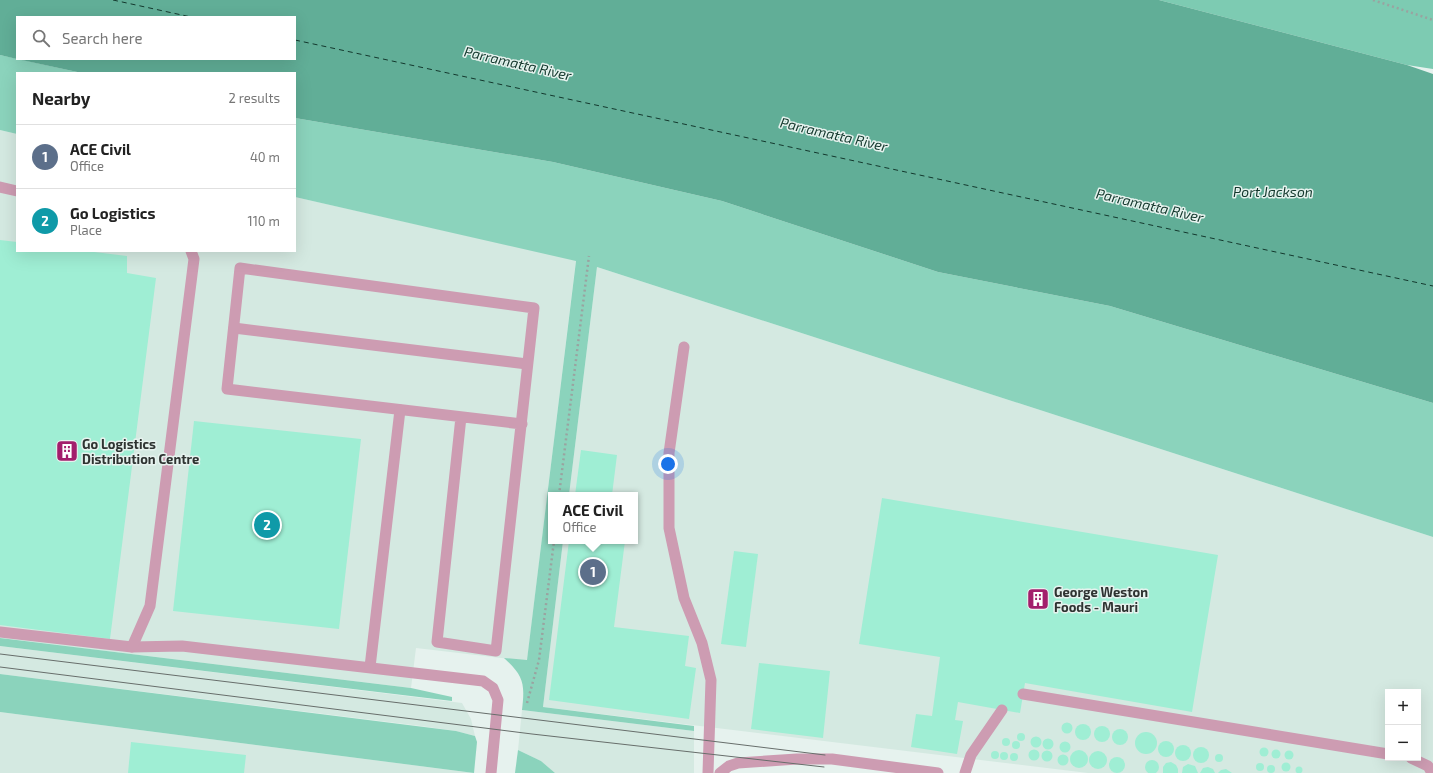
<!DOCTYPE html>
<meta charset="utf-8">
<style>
body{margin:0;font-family:"Exo 2",sans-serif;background:#f2f2f2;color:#222}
.controls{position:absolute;right:12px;bottom:12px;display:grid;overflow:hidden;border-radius:0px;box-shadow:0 4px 16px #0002}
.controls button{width:36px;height:36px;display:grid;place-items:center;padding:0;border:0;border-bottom:1px solid #e0e0e0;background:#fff;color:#222;font:20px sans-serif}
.you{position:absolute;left:668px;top:464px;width:14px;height:14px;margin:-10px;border:3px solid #fff;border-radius:50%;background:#1a73e8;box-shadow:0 0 0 6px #1a73e833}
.badge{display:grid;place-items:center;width:26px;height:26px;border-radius:50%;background:#7c3aed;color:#fff;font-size:13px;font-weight:700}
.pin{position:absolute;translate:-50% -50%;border:2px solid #fff;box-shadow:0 1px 4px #0006}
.popup{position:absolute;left:548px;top:492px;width:90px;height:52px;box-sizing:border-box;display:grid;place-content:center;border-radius:0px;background:#fff;filter:drop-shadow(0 1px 3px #0005);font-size:13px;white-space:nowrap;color:#767676}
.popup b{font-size:15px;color:#222}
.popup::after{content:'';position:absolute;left:50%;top:100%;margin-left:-8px;border:8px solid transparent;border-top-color:#fff}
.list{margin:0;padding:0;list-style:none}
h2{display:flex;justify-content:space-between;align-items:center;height:52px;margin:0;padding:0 16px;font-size:17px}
h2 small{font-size:13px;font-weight:400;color:#767676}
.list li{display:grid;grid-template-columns:26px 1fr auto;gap:12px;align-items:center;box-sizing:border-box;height:64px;padding:0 16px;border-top:1px solid #e0e0e0}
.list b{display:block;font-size:15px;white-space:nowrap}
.list p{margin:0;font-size:13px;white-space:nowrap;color:#767676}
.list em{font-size:13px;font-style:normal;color:#767676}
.icon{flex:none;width:22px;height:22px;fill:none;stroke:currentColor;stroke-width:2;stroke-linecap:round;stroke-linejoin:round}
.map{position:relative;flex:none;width:1433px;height:773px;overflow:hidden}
.search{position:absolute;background:#fff;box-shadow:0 4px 16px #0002;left:16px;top:16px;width:280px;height:44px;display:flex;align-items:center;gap:10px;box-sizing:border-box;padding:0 14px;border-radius:0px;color:#767676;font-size:15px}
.panel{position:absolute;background:#fff;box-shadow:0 4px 16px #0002;left:16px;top:72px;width:280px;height:180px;border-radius:0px}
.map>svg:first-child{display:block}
.built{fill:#d4e9e1;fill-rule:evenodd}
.green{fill:#8bd3bc}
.forest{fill:#7dcbb2}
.water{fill:#61ae97}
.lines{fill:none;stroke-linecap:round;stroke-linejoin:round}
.ferry{stroke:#13382d;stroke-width:1;stroke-dasharray:5 4;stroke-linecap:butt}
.building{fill:#9feed4}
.path{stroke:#9aa3a0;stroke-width:2.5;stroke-dasharray:2 3;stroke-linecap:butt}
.service{stroke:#cd9cb2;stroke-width:11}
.tram{stroke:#676e6b;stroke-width:1}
.labels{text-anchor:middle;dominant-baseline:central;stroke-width:3;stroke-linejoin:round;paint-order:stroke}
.poi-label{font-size:13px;font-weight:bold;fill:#2e3331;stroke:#e6f2ee;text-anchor:start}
.water-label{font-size:14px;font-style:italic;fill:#13382d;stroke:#e6f2ee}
</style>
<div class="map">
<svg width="1433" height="773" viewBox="0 0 1433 773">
<rect width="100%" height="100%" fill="#e6f2ee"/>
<g class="built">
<polygon points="0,130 17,134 17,251 295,251 295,197 576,260 527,661 416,648 411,688 0,638"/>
<path d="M597 267 1433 537V773H1088L543 707 563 541H635V495H569ZM1388 692H1418V758H1388Z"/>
<polygon points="0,646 462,703 471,719 475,736 456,731 421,726 0,674"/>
<polygon points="522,710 694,731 694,773 555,773 541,761 518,750"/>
<polygon points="0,712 474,773 0,773"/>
</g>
<g class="green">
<polygon points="0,55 82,73 17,73 17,134 0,130"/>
<path d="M295 118 553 162 722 201 938 272 1110 306 1433 403V537L597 267 569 495H551V541H563L543 707 694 726V731L522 710C525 684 524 676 504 658L527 660 576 261 295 197Z"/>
<polygon points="0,638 411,688 452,697 452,701 0,646"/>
<polygon points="0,674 456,731 475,736 477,742 474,773 0,712"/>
<polygon points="518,750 541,761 555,773 515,773"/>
</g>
<polygon class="forest" points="1159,0 1433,0 1433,69 1407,65"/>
<polygon class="water" points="0,0 1159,0 1407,65 1433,74 1433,403 1110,306 938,272 722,201 553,162 295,118 295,73 82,73 17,59 295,59 295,17 17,17 17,59 0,55"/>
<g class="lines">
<g class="ferry">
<polyline points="113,0 191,17"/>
<polyline points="295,40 1433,286"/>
</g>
</g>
<g class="building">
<polygon points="0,240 17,242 17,251 86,251 127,256 127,273 156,278 110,639 0,625"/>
<polygon points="194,421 361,439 339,629 173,611"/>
<polygon points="581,450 617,455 612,495 575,495"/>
<polygon points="882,498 1218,555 1192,712 1025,683 1020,713 958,702 955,720 963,721 957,754 911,747 916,714 932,716 940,657 859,644"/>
<polygon points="569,541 625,541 614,627 689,636 685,666 696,668 689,719 549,700"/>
<polygon points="734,551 758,554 746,647 721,644"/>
<polygon points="759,663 830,671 823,738 751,729"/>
<circle cx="1067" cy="728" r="5.5"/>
<circle cx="1083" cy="732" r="8"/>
<circle cx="1102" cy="734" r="8"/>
<circle cx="1120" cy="737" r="8"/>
<circle cx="1146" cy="743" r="11"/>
<circle cx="1021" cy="737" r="4"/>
<circle cx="1036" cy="742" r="5.5"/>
<circle cx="1006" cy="742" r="4"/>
<circle cx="1048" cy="744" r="5.5"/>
<circle cx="1016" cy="745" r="4"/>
<circle cx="1166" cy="749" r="8"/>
<circle cx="1065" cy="747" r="5.5"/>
<polygon points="131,742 246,755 244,773 128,773"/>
<circle cx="1183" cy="753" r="8"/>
<circle cx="1201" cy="755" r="8"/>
<circle cx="1264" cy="752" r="4.5"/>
<circle cx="1276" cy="754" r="4.5"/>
<circle cx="1034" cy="755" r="5.5"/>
<circle cx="1079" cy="759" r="9"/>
<circle cx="1289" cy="755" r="4.5"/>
<circle cx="1047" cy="756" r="5.5"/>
<circle cx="1098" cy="760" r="9"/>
<circle cx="995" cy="755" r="4"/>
<circle cx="1004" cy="756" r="4"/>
<circle cx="1014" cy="757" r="4"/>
<circle cx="1219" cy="758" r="4"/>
<circle cx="1063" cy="760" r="5.5"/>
<circle cx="1117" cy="765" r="8"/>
<circle cx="1152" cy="767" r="7"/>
<circle cx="1286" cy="767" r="4.5"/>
<polygon points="1166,763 1171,762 1176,765 1178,769 1178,773 1163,773 1163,767"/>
<circle cx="1260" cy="767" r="4"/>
<polygon points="1188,764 1195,766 1198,773 1182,773 1183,767"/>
<circle cx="1271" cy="769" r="4"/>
<circle cx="1299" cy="770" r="3.5"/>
<polygon points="1208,767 1213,769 1215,773 1200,773 1203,768"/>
<polygon points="1226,769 1232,773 1218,773 1221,770"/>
</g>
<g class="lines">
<g class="path">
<polyline points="1373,0 1433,20"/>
<polyline points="559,495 589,256"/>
<polyline points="527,703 539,660 554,541"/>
</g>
<g class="service">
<polyline points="0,187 17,191"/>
<polyline points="234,328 527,364"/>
<polyline points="684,347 669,453 669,528 684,598 702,643 711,680 708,773"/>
<polyline points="461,417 437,642 496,651 534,308 240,268 227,389 522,424"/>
<polyline points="0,632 132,647 182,646 483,681 493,688 498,700 491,773"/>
<polyline points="132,647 150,606 194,259 191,251"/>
<polyline points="370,667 400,410"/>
<polyline points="1023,694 1388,754"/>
<polyline points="1411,758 1428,766 1432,773"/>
<polyline points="720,773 729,766 738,763 797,759 832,759 938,773"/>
<polyline points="965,773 971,755 1002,710"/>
</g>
<g class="tram">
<polyline points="0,654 825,755"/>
<polyline points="0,667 532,734 824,767"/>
</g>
</g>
<defs>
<g id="building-square" transform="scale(1.15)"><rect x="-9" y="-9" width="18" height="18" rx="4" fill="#a31e6c" stroke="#e6f2ee"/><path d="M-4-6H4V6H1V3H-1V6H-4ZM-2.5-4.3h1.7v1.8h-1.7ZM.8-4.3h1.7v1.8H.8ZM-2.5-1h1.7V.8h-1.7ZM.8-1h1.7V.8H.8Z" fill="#fff"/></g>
</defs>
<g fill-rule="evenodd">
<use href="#building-square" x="67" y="451"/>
<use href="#building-square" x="1038" y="599"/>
</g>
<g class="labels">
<g class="poi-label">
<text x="82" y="444">Go Logistics<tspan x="82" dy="15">Distribution Centre</tspan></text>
<text x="1054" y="592">George Weston<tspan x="1054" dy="15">Foods - Mauri</tspan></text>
</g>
<g class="water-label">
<text transform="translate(518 63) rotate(13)">Parramatta River</text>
<text transform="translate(834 134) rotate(13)">Parramatta River</text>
<text x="1273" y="191">Port Jackson</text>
<text transform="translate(1150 205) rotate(13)">Parramatta River</text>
</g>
</g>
</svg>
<div class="controls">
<button>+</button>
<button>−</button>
</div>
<div class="you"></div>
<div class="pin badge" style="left:593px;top:572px;background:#5c6f8a">1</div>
<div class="popup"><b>ACE Civil</b>Office</div>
<div class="pin badge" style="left:267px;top:525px;background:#0f9aa8">2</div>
<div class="search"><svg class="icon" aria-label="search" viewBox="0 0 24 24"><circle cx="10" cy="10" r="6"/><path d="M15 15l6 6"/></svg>Search here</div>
<section class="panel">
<h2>Nearby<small>2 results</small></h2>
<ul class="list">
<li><span class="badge" style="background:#5c6f8a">1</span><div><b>ACE Civil</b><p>Office</p></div><em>40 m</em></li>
<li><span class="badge" style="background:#0f9aa8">2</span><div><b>Go Logistics</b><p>Place</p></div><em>110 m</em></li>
</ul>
</section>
</div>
